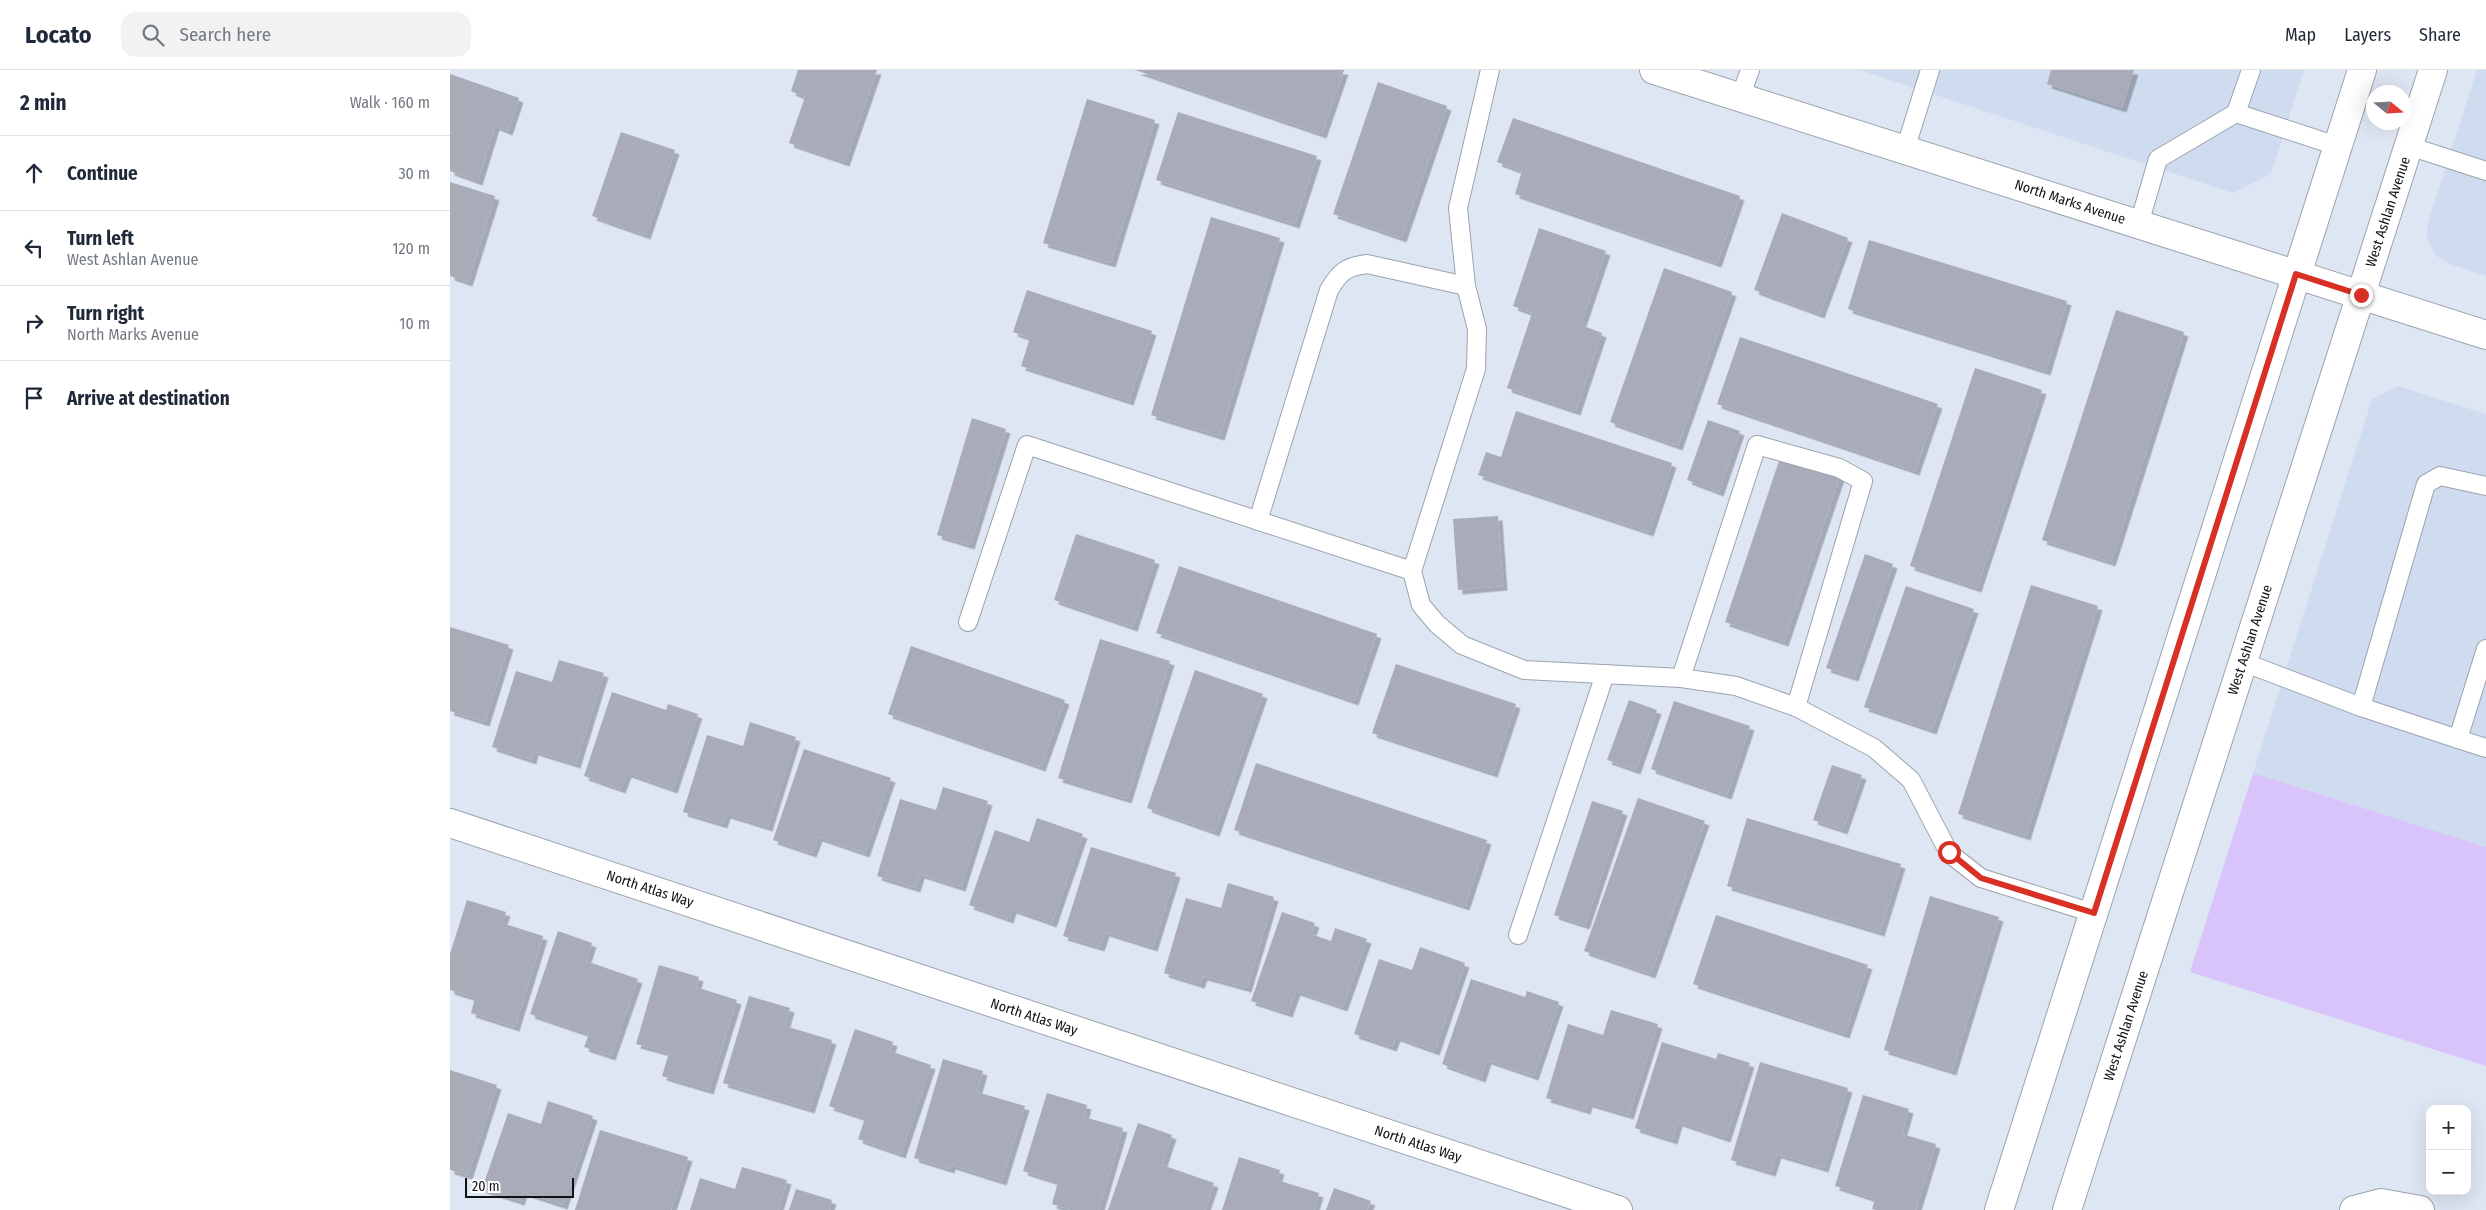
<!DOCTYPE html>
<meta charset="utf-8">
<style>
body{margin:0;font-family:"Fira Sans Condensed",sans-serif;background:#f2f2f3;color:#1f2937}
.controls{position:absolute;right:15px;bottom:15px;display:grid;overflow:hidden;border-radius:10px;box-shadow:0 5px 20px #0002}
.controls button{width:45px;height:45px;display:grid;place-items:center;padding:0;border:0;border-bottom:1px solid #e0e1e3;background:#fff;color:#1f2937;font:25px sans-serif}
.compass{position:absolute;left:1916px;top:15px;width:45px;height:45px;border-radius:50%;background:#fff;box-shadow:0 5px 20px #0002;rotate:108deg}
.scale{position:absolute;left:15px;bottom:12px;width:109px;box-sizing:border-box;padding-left:5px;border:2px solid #0e1115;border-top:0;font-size:14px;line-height:18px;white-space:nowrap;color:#0e1115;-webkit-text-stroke:4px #fff;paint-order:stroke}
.stop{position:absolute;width:15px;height:15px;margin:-11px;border:4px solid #d93025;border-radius:50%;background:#fff}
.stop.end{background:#d93025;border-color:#fff;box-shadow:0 1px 5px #0008}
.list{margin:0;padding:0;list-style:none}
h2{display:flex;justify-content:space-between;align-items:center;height:65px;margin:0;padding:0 20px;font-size:21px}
h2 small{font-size:16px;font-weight:400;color:#747a83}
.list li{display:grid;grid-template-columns:32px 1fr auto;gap:15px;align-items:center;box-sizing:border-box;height:75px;padding:0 20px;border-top:1px solid #e0e1e3}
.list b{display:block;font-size:19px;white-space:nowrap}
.list p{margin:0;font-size:16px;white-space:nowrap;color:#747a83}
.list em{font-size:16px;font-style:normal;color:#747a83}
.icon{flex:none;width:28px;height:28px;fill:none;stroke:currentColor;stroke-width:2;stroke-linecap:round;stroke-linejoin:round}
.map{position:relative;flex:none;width:2036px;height:1140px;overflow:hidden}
header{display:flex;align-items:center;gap:30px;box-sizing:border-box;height:70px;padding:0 25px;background:#fff;border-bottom:1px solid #e0e1e3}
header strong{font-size:24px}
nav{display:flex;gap:28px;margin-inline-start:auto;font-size:18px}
.search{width:350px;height:45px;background:#f2f2f3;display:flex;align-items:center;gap:12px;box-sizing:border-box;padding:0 18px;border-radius:15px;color:#747a83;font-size:19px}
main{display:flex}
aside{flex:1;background:#fff}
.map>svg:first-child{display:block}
.built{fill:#cfdcef}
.green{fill:#d8c4fb}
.building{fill:#a9abb9;filter:url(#shadow)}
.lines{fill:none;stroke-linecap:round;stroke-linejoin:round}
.lane-casing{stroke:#9ba3af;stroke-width:20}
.street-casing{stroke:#9ba3af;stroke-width:30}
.secondary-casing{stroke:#9ba3af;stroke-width:30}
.primary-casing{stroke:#9ba3af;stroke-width:30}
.lane{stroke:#fff;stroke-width:18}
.street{stroke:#fff;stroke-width:28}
.secondary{stroke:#fff;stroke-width:28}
.primary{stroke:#fff;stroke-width:28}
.route{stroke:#d93025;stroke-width:6}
.labels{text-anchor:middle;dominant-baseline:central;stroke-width:4.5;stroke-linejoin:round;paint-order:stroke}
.street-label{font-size:14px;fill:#0e1115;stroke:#fff}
</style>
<header>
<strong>Locato</strong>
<div class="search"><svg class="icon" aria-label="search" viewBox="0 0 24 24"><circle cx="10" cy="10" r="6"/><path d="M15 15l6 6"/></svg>Search here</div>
<nav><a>Map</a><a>Layers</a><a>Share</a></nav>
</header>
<main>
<aside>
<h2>2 min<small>Walk · 160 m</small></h2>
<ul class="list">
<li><svg class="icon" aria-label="ahead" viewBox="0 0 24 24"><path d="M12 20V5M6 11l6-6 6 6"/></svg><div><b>Continue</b></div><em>30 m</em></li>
<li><svg class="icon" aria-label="left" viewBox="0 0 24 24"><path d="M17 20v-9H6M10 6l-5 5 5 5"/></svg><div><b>Turn left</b><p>West Ashlan Avenue</p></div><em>120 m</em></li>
<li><svg class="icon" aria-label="right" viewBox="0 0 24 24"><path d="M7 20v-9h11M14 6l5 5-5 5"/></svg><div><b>Turn right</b><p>North Marks Avenue</p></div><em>10 m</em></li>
<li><svg class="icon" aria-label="arrive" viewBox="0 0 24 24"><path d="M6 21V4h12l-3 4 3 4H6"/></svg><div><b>Arrive at destination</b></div></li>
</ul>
</aside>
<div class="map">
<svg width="2036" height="1140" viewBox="0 0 2036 1140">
<defs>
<filter id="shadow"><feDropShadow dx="4.5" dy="4.5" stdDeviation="0" flood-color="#0004"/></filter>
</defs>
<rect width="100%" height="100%" fill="#dee6f3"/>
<g class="built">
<polygon points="1410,0 1854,0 1821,104 1783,123"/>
<polygon points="2027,0 2036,0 2036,206 1997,193 1987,186 1980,176 1977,165 1978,152"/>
<polygon points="1948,316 2036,344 2036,777 1803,703 1922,329"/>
</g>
<polygon class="green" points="1803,703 2036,777 2036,996 1740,902"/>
<g class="building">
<polygon points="348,0 427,0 395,92 339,73 355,27 341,21"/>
<polygon points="685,0 894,0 872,64"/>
<polygon points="1601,0 1684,0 1672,38 1597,14"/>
<polygon points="0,4 69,28 58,61 45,56 28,111 0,101"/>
<polygon points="928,12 997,36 952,168 883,144"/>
<polygon points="637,29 705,50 661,193 593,173"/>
<polygon points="728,42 867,86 845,154 706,110"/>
<polygon points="1063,48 1290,126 1267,193 1065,124 1072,101 1047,92"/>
<polygon points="171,62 225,80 196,165 142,146"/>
<polygon points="0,112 45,126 18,212 0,206"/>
<polygon points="1332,143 1398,168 1370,244 1304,220"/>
<polygon points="761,147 830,168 770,366 701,345"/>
<polygon points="1089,158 1156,181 1131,255 1152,263 1126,341 1057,318 1082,243 1063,236"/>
<polygon points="1419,170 1617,231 1596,301 1398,239"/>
<polygon points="1214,198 1282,222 1228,376 1160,352"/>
<polygon points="577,220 702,261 679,331 571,296 580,268 563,262"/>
<polygon points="1666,240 1734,262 1661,492 1592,470"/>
<polygon points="1290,267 1488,334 1465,401 1267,334"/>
<polygon points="1525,298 1592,320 1527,518 1460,496"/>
<polygon points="1066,341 1222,393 1199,462 1028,405 1036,382 1051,387"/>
<polygon points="522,348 556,359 520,475 487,465"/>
<polygon points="1258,350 1290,361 1269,422 1237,410"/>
<polygon points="1332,382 1391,403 1334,572 1275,552"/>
<polygon points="1048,446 1053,516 1008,520 1003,449"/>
<polygon points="626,464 705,490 683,557 604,530"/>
<polygon points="1415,484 1443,494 1404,607 1376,598"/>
<polygon points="729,496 927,564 904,631 706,563"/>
<polygon points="1581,515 1648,536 1576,766 1508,744"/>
<polygon points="1456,516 1524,539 1482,660 1414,637"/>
<polygon points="0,557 59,575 35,652 0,641"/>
<polygon points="650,569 720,591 677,729 608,708"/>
<polygon points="461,576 615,630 591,697 438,644"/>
<polygon points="109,590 154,603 126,694 84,681 82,690 42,677 66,601 102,612"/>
<polygon points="946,594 1066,634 1043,703 922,663"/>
<polygon points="745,600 813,624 765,762 697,738"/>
<polygon points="162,622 216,640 218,634 248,644 223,719 177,703 171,719 134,706"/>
<polygon points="1179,630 1207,640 1186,700 1157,690"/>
<polygon points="1224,631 1300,656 1277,725 1201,699"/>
<polygon points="300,652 346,667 318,757 276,744 273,754 233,742 257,665 293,676"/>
<polygon points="354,679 441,708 415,783 368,767 362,783 323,770"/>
<polygon points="806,693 1037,770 1015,836 784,760"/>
<polygon points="1382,695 1412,705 1393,760 1363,750"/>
<polygon points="493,717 538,731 511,817 470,804 466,818 427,806 450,729 486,740"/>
<polygon points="1188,728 1255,751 1201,904 1134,881"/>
<polygon points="1142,731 1173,741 1135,855 1104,845"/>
<polygon points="587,748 633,764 602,853 562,839 559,849 519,835 545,760 579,772"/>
<polygon points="1297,748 1451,794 1430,862 1277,816"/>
<polygon points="641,777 726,803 703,877 655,862 650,877 613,866"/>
<polygon points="778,813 824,827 797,918 753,906 750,914 714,903 736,828 771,838"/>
<polygon points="1480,826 1549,847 1502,1001 1434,980"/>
<polygon points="17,830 56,842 52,853 93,866 65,957 21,943 25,928 0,920 0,884"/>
<polygon points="832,842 865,853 861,864 881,871 885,858 917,869 893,937 846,921 838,943 801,931"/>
<polygon points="1266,845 1418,895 1395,964 1243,914"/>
<polygon points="108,861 142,873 136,891 188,909 161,986 134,977 139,964 80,944"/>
<polygon points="970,877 1015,893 985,981 946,967 942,977 904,964 929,889 962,900"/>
<polygon points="209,895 249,907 246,917 287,930 259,1020 212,1006 219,983 186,974"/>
<polygon points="1021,909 1075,927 1077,921 1109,932 1084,1006 1037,990 1031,1008 992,994"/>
<polygon points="299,926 340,938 335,956 382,970 360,1039 273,1013"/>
<polygon points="1161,940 1208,954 1179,1045 1138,1033 1136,1040 1096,1028 1118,954 1153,965"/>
<polygon points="405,959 443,972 440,981 481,995 451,1084 408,1069 415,1048 379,1036"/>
<polygon points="1212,972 1266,989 1268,983 1300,993 1276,1068 1228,1052 1223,1070 1185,1058"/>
<polygon points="493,989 533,1001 527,1022 575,1036 552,1111 501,1095 500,1099 464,1088"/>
<polygon points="1310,992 1398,1018 1374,1098 1327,1084 1321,1102 1281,1090"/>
<polygon points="0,1000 47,1015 18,1105 0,1100"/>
<polygon points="597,1023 637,1035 634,1047 673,1058 649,1140 621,1140 602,1134 608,1112 573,1101"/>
<polygon points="1413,1025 1459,1039 1452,1064 1486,1074 1466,1140 1426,1140 1422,1139 1425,1129 1385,1116"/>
<polygon points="98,1031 143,1046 113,1135 73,1122 70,1131 32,1119 58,1043 91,1054"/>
<polygon points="688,1053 722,1065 712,1095 764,1113 755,1140 658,1140"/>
<polygon points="150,1060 238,1087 221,1140 125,1140"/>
<polygon points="789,1087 830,1100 827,1110 869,1123 864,1140 772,1140"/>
<polygon points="292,1097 337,1110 328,1140 240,1140 250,1108 285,1119"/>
<polygon points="884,1118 921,1131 917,1140 876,1140"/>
<polygon points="346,1119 382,1130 379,1140 339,1140"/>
</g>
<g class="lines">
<g class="lane-casing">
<g id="lane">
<polyline points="1040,0 1008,138 1016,216 1027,259 1026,299 962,501 971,535 987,554 1012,575 1074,600 1231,608 1286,616 1346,637 1424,678 1461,710 1499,783 1531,808 1643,843"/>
<polyline points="1801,0 1786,43 1887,76"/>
<polyline points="1290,28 1300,0"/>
<polyline points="1959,76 2036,101"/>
<polyline points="1455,80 1480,0"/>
<polyline points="1689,154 1708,89 1786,43"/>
<path d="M808 451 879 220C890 202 895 197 917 194L1016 216"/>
<polyline points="518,552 577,375 962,501"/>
<polyline points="2036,579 2008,669 2036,678"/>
<polyline points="1793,592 1911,637 2008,669"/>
<polyline points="1231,608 1307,375 1389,398 1413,411 1346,637"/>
<polyline points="1911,637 1976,414 1990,406 2036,416"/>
<polyline points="1068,865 1155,604"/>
</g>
</g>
<g class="street-casing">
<g id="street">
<polyline points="0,753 1168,1140"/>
<polyline points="1904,1140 1931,1133 1970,1140"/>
</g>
</g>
<g class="secondary-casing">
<polyline id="secondary" points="1204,0 2036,265"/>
</g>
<g class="primary-casing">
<g id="primary">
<polyline points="1549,1140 1912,0"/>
<polyline points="1617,1140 1983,0"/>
</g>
</g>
<use href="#lane" class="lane"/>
<use href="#street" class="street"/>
<use href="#secondary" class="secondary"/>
<use href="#primary" class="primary"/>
</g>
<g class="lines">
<polyline class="route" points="1499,782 1531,808 1644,843 1846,204 1911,225"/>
</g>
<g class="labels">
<g class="street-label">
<text transform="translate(1620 132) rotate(18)">North Marks Avenue</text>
<text transform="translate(1938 142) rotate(-72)">West Ashlan Avenue</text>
<text transform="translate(1800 570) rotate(-72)">West Ashlan Avenue</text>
<text transform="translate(200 819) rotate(18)">North Atlas Way</text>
<text transform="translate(584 947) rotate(18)">North Atlas Way</text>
<text transform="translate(1676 956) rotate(-72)">West Ashlan Avenue</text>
<text transform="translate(968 1074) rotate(18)">North Atlas Way</text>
</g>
</g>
</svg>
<div class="controls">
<button>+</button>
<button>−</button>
</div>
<svg class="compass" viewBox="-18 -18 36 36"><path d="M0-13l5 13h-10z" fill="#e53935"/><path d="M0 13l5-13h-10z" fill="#747a83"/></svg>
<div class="scale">20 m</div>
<div class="stop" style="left:1499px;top:782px"></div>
<div class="stop end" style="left:1911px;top:225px"></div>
</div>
</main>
